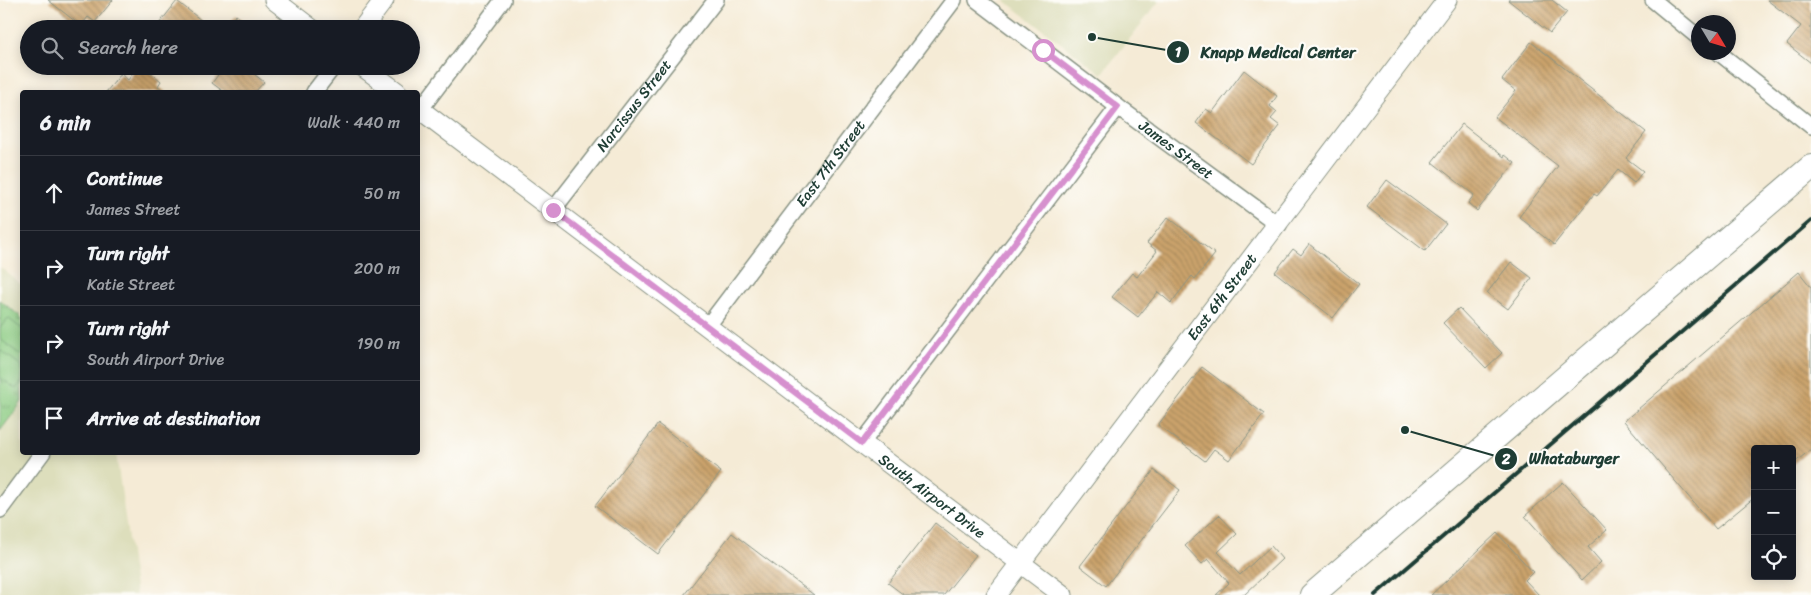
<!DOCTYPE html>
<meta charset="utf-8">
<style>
body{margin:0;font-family:Sriracha,sans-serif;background:#242831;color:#f1f3f6}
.controls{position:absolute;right:15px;bottom:15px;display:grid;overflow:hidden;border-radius:5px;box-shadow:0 2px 12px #0003}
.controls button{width:45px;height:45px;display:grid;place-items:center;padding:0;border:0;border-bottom:1px solid #363941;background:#171b24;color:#f1f3f6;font:25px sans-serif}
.compass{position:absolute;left:1691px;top:15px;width:45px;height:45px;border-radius:50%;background:#171b24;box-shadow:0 2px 12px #0003;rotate:128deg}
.stop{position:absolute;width:15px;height:15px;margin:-11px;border:4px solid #d690ce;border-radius:50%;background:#fff}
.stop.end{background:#d690ce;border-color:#fff;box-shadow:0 1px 5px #0008}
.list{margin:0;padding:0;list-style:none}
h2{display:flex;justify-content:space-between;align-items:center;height:65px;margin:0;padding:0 20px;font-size:21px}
h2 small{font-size:16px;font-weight:400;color:#9ea1a6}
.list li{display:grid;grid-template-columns:32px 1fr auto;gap:15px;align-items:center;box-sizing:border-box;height:75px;padding:0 20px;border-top:1px solid #363941}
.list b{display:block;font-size:19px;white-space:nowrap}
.list p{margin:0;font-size:16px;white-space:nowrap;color:#9ea1a6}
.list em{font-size:16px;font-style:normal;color:#9ea1a6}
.icon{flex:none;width:28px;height:28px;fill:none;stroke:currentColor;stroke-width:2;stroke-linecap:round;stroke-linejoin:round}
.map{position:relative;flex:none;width:1811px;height:595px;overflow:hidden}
.search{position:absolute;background:#171b24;box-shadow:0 2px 12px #0003;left:20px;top:20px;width:400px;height:55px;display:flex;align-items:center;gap:12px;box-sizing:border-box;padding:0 18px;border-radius:28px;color:#9ea1a6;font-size:19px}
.panel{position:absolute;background:#171b24;box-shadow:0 2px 12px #0003;left:20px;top:90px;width:400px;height:365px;border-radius:5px}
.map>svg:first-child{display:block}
.built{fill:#dddebc}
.park{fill:url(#park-tufts);stroke:#56845c}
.garden{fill:#8ccc83;stroke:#56845c}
.building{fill:url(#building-back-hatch)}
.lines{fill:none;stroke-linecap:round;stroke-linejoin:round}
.minor-casing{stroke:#8a9485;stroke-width:18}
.tertiary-casing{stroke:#8a9485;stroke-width:21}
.primary-casing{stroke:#8a9485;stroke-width:26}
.minor{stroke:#fff;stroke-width:15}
.tertiary{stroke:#fff;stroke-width:19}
.primary{stroke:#fff;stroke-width:24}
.rail{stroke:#1f3d34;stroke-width:4}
.route{stroke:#d690ce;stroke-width:6}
.labels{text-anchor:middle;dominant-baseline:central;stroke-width:4.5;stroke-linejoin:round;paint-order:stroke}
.street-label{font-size:15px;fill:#1f3d34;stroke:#fdfcf7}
.leader{fill:none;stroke:#1f3d34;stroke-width:2}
.callout-dot{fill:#1f3d34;stroke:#fdfcf7;stroke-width:2}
.mark-label{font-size:15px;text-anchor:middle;font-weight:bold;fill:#fff}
.callout-label{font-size:16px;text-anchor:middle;font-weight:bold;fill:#1f3d34;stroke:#fdfcf7;stroke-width:4.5;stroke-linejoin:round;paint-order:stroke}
</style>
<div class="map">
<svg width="1811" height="595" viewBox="0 0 1811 595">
<defs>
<pattern id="park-tufts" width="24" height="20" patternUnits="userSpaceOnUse" patternTransform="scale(1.25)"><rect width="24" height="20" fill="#8ccc83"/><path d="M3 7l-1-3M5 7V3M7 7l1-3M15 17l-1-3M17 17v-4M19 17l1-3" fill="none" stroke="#72a76c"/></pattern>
<pattern id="building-back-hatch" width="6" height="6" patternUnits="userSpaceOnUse" patternTransform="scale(1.25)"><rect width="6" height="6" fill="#cba36c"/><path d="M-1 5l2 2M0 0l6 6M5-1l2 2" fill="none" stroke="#a4865a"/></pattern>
</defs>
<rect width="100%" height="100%" fill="#fdfcf7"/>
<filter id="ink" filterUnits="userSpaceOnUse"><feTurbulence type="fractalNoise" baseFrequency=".02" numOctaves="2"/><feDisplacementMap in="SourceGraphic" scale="10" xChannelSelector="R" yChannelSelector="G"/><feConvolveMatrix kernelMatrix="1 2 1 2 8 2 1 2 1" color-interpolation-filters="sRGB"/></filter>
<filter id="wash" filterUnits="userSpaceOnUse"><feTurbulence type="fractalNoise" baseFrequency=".0096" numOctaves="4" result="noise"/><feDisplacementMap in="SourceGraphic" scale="20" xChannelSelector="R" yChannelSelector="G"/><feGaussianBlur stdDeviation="1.12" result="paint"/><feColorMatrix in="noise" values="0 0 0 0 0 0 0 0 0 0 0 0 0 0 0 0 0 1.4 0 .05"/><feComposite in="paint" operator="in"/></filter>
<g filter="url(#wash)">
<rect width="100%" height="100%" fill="#f5ebd6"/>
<g class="built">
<polygon points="1004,0 1160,0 1102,74"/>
<polygon points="0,267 22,285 22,452 116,453 136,595 0,595"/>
</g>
<polygon class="park" points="0,300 22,318 22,402 0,431"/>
<g class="garden">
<polygon points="8,318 22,329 22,356 0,339 0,328"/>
<polygon points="0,350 22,366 22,381 16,389 0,377"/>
</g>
<g id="blocks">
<g class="building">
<polygon points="48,0 113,0 95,22 88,17 81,26"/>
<polygon points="1508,0 1552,0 1567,12 1550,33"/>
<polygon points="1767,0 1811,0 1811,63 1787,44 1801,26"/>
<polygon points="177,1 212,29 155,29"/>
<polygon points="236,15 254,29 225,29"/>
<polygon points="1531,42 1646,132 1626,158 1643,171 1634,183 1618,170 1597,196 1594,194 1554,245 1519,217 1558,166 1495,117 1516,91 1502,80"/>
<polygon points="138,66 143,66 161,81 158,86 166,92 106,92 121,74 128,80"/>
<polygon points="207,66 244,66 264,82 255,92 224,92 212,83 218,75"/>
<polygon points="1244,70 1277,96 1270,106 1277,112 1271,119 1280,126 1251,164 1196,123 1206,109 1212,113"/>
<polygon points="1462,124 1504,157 1505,155 1515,163 1477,211 1468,203 1474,195 1432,162"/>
<polygon points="1387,180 1446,224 1425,251 1367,207"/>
<polygon points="1168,217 1215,254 1195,279 1192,276 1171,303 1158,292 1138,317 1112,297 1132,273 1137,277 1157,251 1147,243"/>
<polygon points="1309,244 1359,284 1333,318 1275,272 1293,249 1301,255"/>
<polygon points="1511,262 1532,278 1508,309 1487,293"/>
<polygon points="1799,272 1811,287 1811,449 1792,465 1792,449 1755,449 1755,497 1716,529 1624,421"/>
<polygon points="1459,308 1502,353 1486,368 1443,323"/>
<polygon points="1202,367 1264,414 1229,460 1214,449 1205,461 1158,425"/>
<polygon points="658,424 721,472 658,554 595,506"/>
<polygon points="1154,470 1180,490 1106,586 1080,566"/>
<polygon points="1563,482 1607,530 1588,547 1601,562 1582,580 1525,516"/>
<polygon points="1219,515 1237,534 1218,552 1240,575 1271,546 1282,559 1244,595 1216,595 1229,583 1208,559 1202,564 1185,546"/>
<polygon points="935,523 976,555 944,595 904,595 888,583"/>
<polygon points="732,533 814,595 684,595"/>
<polygon points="1497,533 1533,572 1525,580 1539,595 1431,595"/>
</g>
</g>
</g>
<g filter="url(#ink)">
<use href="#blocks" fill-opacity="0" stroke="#8a9485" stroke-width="1"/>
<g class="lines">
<g class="minor-casing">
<g id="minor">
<path id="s1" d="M977 0 1118 107 1279 225"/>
<polyline points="1653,0 1698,37"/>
<polyline points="1718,52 1811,126"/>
<polyline points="314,92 334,66"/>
<polyline points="420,110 503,0"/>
<path id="s2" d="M553 210 716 0"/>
<path id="s3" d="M707 327 954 0"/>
<polyline points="862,443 1118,107"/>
<polyline points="0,510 43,452"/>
</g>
</g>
<g class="tertiary-casing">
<g id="tertiary">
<polyline points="274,0 312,29"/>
<polyline points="362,29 384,0"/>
<polyline points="362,66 397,92"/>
<path id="s4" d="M418 108 1063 595"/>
<path id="s5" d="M996 595 1447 0"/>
</g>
</g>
<g class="primary-casing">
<polyline id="primary" points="1312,595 1811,167"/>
</g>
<use href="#minor" class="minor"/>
<use href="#tertiary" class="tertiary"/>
<use href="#primary" class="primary"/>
<polyline class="rail" points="1375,595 1811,221"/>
</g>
</g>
<g class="lines" filter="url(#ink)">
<polyline class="route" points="553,210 862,443 1118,107 1043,50"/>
</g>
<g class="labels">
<g class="street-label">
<text stroke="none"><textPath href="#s2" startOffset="132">Narcissus Street</textPath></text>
<text stroke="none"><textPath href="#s1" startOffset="249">James Street</textPath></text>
<text stroke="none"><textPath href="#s3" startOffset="205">East 7th Street</textPath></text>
<text stroke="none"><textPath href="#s5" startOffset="374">East 6th Street</textPath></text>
<text stroke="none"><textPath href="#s4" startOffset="644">South Airport Drive</textPath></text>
</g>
</g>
<path class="leader" d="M1092 37L1178 52M1405 430L1506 459"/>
<g class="callout-dot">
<circle cx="1092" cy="37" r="5"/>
<circle cx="1405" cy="430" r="5"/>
<circle cx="1178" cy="52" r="12"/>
<circle cx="1506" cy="459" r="12"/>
</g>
<g class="mark-label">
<text x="1178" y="57">1</text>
<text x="1506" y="464">2</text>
</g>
<g class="callout-label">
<text x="1278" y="58">Knapp Medical Center</text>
<text x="1574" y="464">Whataburger</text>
</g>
</svg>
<div class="controls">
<button>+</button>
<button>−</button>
<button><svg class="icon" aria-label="locate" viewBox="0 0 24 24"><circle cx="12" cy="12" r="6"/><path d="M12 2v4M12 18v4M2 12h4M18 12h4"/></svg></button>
</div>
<svg class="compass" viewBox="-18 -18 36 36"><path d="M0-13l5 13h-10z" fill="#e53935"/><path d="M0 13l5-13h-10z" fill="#9ea1a6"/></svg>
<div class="stop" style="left:1043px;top:50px"></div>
<div class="stop end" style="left:553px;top:210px"></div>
<div class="search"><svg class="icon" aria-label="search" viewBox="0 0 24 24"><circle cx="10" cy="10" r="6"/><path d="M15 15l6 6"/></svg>Search here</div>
<section class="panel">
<h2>6 min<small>Walk · 440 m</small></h2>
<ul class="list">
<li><svg class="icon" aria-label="ahead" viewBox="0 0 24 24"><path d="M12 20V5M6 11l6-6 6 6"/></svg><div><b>Continue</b><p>James Street</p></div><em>50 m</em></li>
<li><svg class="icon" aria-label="right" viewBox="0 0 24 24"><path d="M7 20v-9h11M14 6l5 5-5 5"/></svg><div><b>Turn right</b><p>Katie Street</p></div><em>200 m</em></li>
<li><svg class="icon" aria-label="right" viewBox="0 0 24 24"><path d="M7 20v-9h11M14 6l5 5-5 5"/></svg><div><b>Turn right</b><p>South Airport Drive</p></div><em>190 m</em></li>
<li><svg class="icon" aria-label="arrive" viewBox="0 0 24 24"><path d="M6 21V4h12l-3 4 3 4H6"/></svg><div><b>Arrive at destination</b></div></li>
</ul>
</section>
</div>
